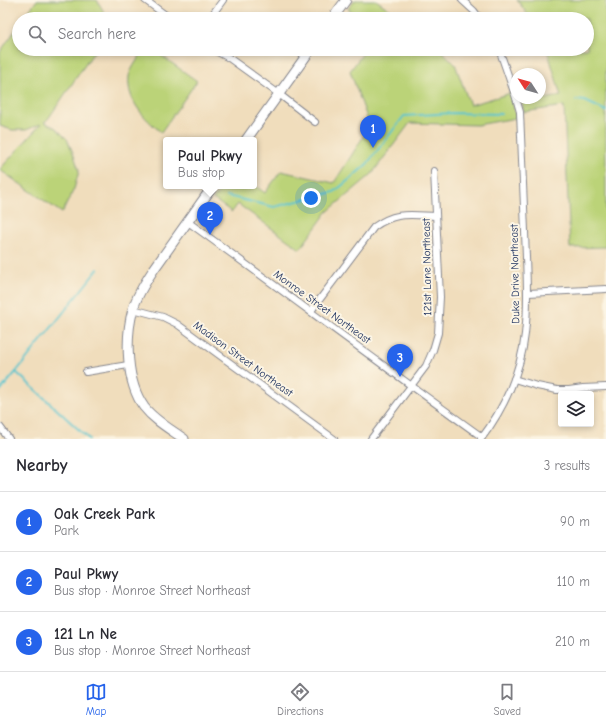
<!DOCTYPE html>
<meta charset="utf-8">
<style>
body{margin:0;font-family:"Comic Neue",sans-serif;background:#f2f2f3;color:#2b2b33}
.controls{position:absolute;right:12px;bottom:12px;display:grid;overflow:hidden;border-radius:4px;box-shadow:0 2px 6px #0003}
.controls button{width:36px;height:36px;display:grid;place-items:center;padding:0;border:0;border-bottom:1px solid #e1e1e2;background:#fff;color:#2b2b33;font:20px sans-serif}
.compass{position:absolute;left:510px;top:68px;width:36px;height:36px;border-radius:50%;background:#fff;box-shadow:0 2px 6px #0003;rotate:306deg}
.you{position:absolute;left:311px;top:198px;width:14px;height:14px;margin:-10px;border:3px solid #fff;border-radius:50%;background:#1a73e8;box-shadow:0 0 0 6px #1a73e833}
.badge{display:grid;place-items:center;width:26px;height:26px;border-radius:50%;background:#2563eb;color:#fff;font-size:13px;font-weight:700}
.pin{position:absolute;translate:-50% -33px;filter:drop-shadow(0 1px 2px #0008)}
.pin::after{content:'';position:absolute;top:21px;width:14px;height:12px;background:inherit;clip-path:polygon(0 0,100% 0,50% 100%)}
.popup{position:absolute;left:163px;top:137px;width:94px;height:52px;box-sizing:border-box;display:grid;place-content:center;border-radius:4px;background:#fff;filter:drop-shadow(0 1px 3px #0005);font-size:13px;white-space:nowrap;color:#7c7c81}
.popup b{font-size:15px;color:#2b2b33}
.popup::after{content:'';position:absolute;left:50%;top:100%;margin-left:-8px;border:8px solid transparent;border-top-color:#fff}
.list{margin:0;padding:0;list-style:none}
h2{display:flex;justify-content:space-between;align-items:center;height:52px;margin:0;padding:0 16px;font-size:17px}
h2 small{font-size:13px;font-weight:400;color:#7c7c81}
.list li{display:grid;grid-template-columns:26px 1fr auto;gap:12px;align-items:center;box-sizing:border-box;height:60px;padding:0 16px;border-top:1px solid #e1e1e2}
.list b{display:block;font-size:15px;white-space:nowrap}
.list p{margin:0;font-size:13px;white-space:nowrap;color:#7c7c81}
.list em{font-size:13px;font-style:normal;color:#7c7c81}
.icon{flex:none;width:22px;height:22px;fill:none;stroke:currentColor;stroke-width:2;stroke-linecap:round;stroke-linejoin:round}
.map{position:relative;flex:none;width:606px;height:439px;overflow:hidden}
.search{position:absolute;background:#fff;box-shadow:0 2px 6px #0003;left:12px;right:12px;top:12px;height:44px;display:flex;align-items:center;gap:10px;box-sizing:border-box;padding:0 14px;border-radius:22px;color:#7c7c81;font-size:15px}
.sheet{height:232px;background:#fff}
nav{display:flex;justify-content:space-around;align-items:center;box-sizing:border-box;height:56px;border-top:1px solid #e1e1e2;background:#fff;font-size:11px;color:#7c7c81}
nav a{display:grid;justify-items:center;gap:2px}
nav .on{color:#2563eb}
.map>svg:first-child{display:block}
.park{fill:#bbd378;stroke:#6b816b}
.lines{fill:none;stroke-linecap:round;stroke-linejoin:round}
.stream{stroke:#58c5ce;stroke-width:2}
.street-casing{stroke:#86868d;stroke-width:8}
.secondary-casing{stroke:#86868d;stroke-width:11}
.street{stroke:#fff;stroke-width:6}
.secondary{stroke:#fff;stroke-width:9}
.labels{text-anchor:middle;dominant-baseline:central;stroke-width:4;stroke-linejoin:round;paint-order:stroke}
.street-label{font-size:11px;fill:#1b2f5e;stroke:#fcf5e5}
</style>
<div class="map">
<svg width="606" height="439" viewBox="0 0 606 439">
<rect width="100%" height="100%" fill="#fcf5e5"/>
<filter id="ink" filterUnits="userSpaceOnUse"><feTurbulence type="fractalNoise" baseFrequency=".025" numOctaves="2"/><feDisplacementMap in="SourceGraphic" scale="8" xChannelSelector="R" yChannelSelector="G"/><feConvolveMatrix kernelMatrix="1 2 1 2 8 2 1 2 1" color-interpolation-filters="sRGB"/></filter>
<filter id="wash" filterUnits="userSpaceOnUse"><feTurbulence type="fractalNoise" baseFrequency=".012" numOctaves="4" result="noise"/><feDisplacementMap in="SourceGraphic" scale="16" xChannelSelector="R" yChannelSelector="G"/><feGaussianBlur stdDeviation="0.9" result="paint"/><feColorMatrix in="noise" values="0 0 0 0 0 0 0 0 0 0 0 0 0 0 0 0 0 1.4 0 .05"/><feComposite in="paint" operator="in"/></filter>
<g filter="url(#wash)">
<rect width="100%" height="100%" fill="#f0ddbc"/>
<g class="park">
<polygon points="37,0 97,0 105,14 105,19 23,19"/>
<polygon points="355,0 376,0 403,19 362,19 348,9"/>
<polygon points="517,0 606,0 606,247 570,248 564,106 524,112 522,103 561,96 547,49 587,49 587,19 531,19"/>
<polygon points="19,25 19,49 96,49 48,119 44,122 56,128 67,139 74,155 79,171 74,189 62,213 0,170 0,169 41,124 26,130 12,130 0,126 0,52"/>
<path d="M145 49H152L197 81 161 132C144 118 126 100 129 76 131 68 140 56 145 49Z"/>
<polygon points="366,49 440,49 455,64 470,105 511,93 516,118 477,125 410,123 371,175 327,212 300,249 238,204 232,212 213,199 223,186 254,185 265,193 281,171 334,183 370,126 350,71"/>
</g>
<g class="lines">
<g class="stream">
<polyline points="576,100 585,101 606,111"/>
<polyline points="227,196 274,207 334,192 350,179 367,164 404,116 452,113 501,114"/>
<polyline points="16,372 89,439"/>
<polyline points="0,391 16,372 98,269"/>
</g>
</g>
</g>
<g filter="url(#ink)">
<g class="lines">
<g class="street-casing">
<g id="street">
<polyline points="145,0 171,19"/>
<polyline points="462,0 474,11 480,19"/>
<polyline points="209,19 223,0"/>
<polyline points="212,49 229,58 279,94 315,122"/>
<polyline points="499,49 516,98"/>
<path d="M188 222C286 293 383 366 482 437"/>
<polyline points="528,293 606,289"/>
<polyline points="133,309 163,317 177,324 334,439"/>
<path d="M311 311 374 227C396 211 410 215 436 216"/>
<polyline points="86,372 128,365"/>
<polyline points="514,379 537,386 557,390 569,390 583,388 606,387"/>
<polyline points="0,427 9,439"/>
<polyline points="371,439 426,366 433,350 438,333 440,297 434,171"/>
<path d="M481 439C504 409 521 371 525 334 529 300 526 265 525 231 523 191 522 152 520 112L516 98"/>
</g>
</g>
<g class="secondary-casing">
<g id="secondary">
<polyline points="332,19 346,0"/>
<polyline points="246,140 311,49"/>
<path d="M184 439C170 429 154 420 144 407 126 382 125 338 133 309 137 295 146 281 154 269L213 186"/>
</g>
</g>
<use href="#street" class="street"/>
<use href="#secondary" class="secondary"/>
</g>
</g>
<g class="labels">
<g class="street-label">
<text transform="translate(427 267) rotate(-91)">121st Lane Northeast</text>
<text transform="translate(515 274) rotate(-91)">Duke Drive Northeast</text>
<text transform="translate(322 307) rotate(36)">Monroe Street Northeast</text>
<text transform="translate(243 359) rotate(36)">Madison Street Northeast</text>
</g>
</g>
</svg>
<div class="controls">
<button><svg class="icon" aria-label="layers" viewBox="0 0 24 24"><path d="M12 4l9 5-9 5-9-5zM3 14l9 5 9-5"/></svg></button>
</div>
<svg class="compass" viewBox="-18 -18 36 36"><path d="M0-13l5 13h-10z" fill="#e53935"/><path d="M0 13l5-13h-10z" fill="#7c7c81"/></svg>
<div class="you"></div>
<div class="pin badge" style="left:373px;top:148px">1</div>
<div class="pin badge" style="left:210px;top:235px">2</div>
<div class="popup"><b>Paul Pkwy</b>Bus stop</div>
<div class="pin badge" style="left:400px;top:377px">3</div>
<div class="search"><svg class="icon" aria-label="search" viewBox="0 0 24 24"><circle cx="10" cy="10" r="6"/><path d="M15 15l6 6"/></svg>Search here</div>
</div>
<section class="sheet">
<h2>Nearby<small>3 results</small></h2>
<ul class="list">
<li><span class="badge">1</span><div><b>Oak Creek Park</b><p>Park</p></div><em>90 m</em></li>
<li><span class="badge">2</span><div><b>Paul Pkwy</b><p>Bus stop · Monroe Street Northeast</p></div><em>110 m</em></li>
<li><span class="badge">3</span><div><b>121 Ln Ne</b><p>Bus stop · Monroe Street Northeast</p></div><em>210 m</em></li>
</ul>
</section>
<nav>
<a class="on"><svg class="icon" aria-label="map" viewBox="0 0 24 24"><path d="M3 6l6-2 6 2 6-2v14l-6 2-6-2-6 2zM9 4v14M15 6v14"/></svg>Map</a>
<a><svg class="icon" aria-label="directions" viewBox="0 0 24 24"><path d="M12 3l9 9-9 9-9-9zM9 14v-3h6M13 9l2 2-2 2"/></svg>Directions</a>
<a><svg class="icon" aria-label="saved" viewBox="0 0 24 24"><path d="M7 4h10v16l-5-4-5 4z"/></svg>Saved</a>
</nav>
